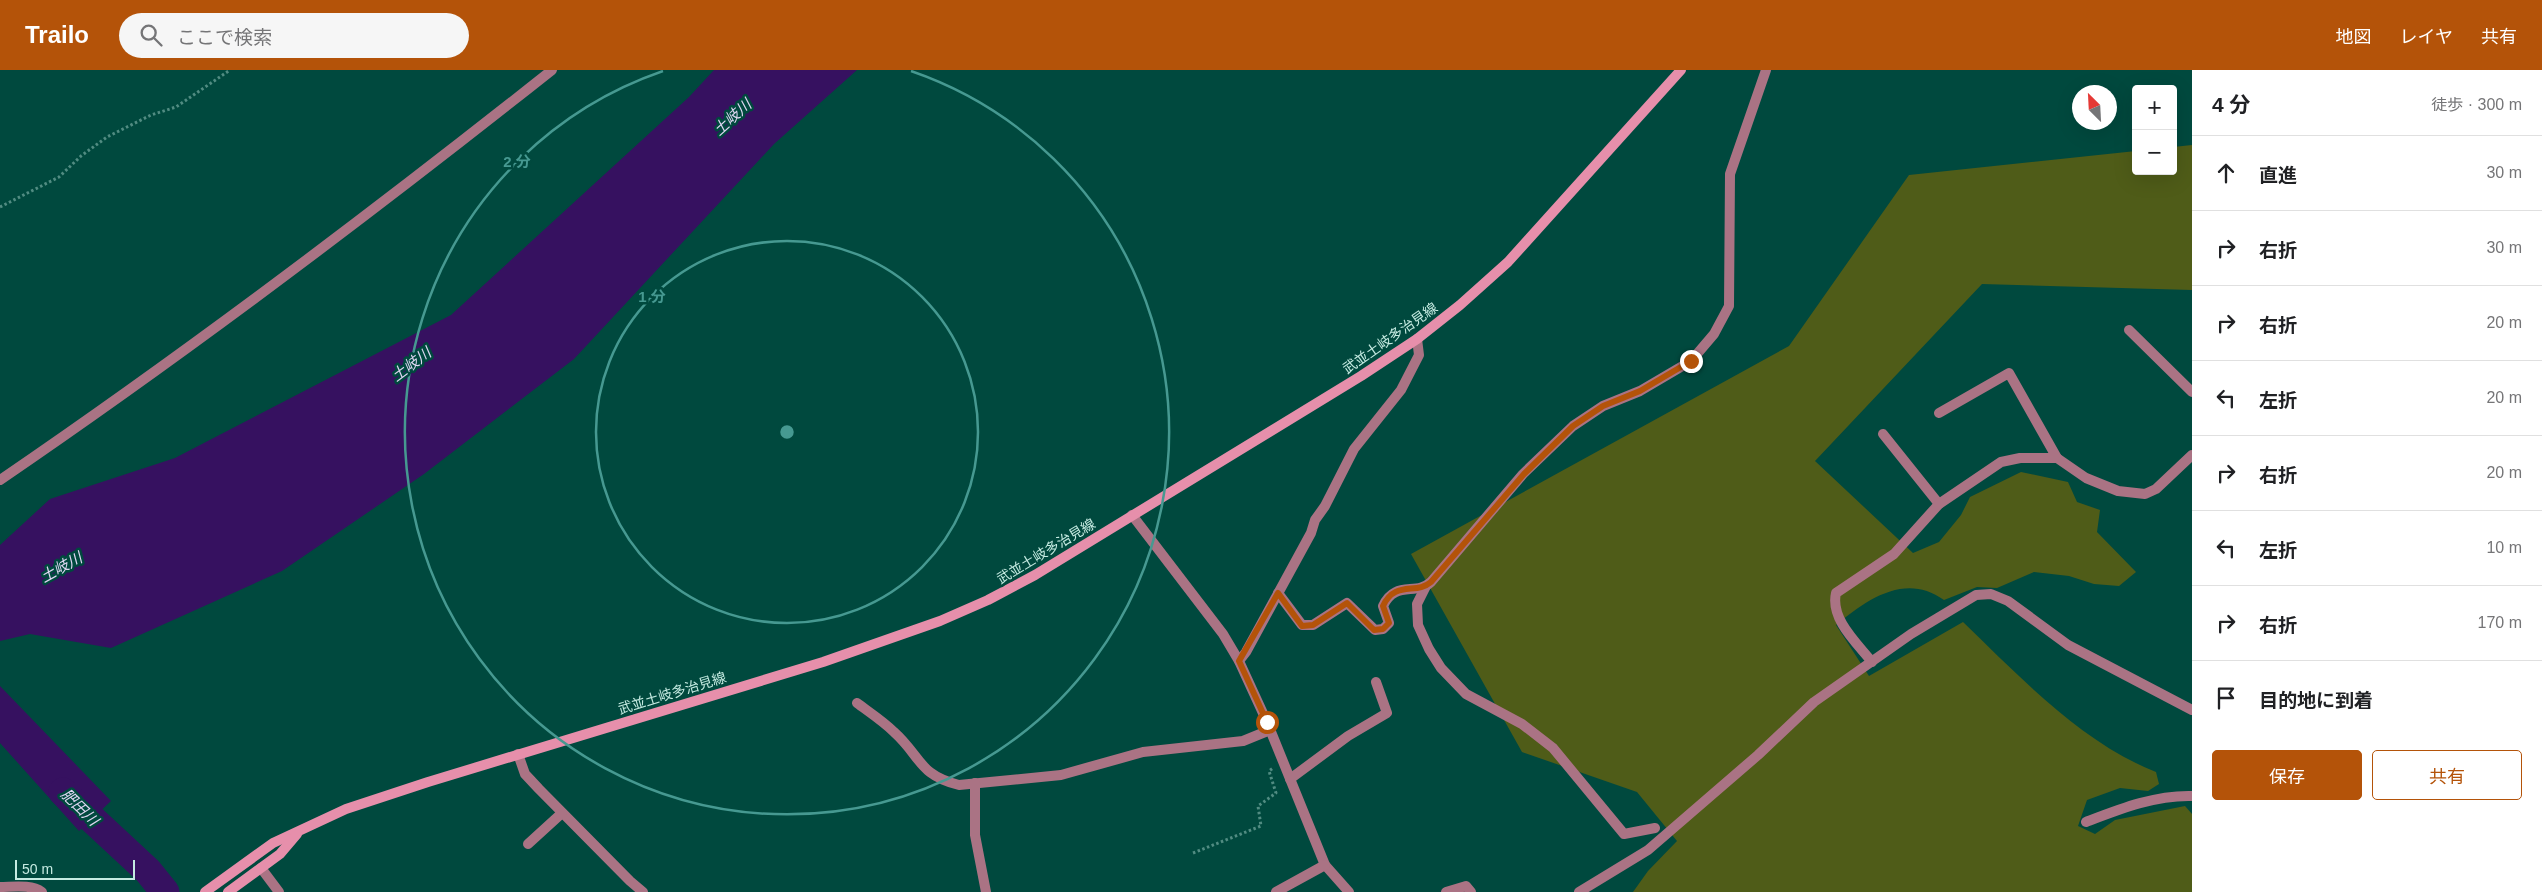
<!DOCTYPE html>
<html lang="ja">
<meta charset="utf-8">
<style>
body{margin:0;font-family:Arial,"Noto Sans JP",sans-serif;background:#f6f6f6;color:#202124}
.controls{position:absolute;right:15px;top:15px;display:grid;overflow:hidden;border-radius:5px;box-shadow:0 5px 20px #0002}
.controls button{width:45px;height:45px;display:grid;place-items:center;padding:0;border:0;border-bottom:1px solid #e0e0e0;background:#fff;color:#202124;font:25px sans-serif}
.compass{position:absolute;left:2072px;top:15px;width:45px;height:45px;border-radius:50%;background:#fff;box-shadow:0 5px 20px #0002;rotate:336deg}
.scale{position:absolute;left:15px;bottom:12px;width:120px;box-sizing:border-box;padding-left:5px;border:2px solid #c5ebe2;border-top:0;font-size:14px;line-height:18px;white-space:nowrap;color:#c5ebe2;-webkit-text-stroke:4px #00493e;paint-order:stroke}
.stop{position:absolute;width:15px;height:15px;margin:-11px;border:4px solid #b45309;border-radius:50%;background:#fff}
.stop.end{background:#b45309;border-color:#fff;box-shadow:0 1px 5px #0008}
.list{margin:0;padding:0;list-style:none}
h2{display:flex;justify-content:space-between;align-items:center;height:65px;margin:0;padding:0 20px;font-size:21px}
h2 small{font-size:16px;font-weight:400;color:#757577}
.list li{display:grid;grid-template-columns:32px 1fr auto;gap:15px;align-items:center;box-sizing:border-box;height:75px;padding:0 20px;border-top:1px solid #e0e0e0}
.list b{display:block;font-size:19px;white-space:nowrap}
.list em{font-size:16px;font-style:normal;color:#757577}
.actions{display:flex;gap:10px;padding:15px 20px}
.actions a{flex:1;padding:11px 0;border:1px solid #b45309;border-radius:5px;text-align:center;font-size:18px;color:#b45309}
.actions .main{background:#b45309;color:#fff}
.icon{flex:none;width:28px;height:28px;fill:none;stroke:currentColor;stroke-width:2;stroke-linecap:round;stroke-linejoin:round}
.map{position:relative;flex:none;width:2192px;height:822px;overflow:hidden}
header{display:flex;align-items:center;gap:30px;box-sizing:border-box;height:70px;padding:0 25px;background:#b45309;color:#fff}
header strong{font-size:24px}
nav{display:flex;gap:28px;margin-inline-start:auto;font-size:18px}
.search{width:350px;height:45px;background:#f6f6f6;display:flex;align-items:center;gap:12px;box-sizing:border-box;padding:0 18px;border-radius:28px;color:#757577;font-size:19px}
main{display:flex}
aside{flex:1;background:#fff}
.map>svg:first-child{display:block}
.green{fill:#4f5c18}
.water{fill:#361160}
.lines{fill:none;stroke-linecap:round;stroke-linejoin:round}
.river{stroke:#361160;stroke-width:29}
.path{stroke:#518c82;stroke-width:3;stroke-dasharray:2.5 2.5;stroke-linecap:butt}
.minor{stroke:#aa7384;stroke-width:10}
.secondary{stroke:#e68fab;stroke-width:10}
.route{stroke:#b45309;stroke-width:6}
.ring{fill:none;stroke:#469991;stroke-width:2.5}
.labels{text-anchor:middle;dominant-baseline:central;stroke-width:5;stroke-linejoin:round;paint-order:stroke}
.street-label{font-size:14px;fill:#c5ebe2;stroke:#00493e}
.water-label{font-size:15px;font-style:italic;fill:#e0d8f4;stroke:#00493e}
.centre{fill:#469991;stroke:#00493e;stroke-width:2.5}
.ring-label{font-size:15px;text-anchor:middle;font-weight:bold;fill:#469991;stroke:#00493e;stroke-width:5;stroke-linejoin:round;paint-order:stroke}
</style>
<header>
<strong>Trailo</strong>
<div class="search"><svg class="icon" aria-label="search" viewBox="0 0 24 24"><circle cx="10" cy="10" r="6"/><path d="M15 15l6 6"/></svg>ここで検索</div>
<nav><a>地図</a><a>レイヤ</a><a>共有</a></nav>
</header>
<main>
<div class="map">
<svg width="2192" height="822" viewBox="0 0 2192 822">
<rect width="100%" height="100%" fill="#00493e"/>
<path class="green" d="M2192 75V220L1982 214 1815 391 1913 483 1939 472 1961 445 1970 427 2021 402 2068 412 2077 432 2100 440 2097 462 2136 502 2119 516 2094 514 2069 506 2034 502 1997 518 1977 517 1944 530C1906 502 1867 529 1836 555L1869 606 1963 552C2019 606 2082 673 2156 702L2159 714 2148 721 2120 718 2087 730 2078 756 2095 764 2115 750 2185 736 2192 744V822H1633L1648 801 1677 771 1637 722 1522 682 1411 484 1789 276 1909 105 2136 81V101H2173V77Z"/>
<g class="water">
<polygon points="714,0 857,0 774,74 574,289 424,404 282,501 111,578 30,564 0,571 0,475 50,429 175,388 451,245 689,27"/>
<polygon points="0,616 111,731 79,761 0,673"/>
</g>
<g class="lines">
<polyline class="river" points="63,722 148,801 165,822"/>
<g class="path">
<polyline points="0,137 59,107 81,86 107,67 151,45 176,37 230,0"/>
<polyline points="1193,783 1261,756 1258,736 1276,723 1269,701 1273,698"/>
</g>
<g class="minor">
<polyline points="2129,260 2192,322"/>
<polyline points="1939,343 2009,303 2057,388"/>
<polyline points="1883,364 1939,434"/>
<path d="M0 410C189 281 373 142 552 0"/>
<polyline points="1132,445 1223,564 1239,591 1267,652 1325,795 1349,822"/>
<polyline points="1426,516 1417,534 1418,555 1429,579 1441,598 1466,624 1522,654 1553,678 1624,764 1655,758"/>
<path d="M1278 523 1302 555H1313L1347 533 1375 560 1383 559 1389 553 1383 536C1395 510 1416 526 1431 512L1523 404 1573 356 1603 336 1640 321 1691 291 1714 264 1729 236 1730 104 1766 0"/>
<polyline points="1239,591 1246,582 1311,463 1315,450 1325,436 1354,379 1401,320 1419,285 1417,269"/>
<path d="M1872 592C1857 573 1830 549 1836 523L1894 484 1939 434 2001 392 2020 388H2057L2086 408 2118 421 2145 424 2156 419 2192 385"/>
<path d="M857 633C869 642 883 651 894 662 921 686 918 705 959 715L1061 705 1143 682 1243 671 1270 660"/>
<polyline points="518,684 525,704 539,719 630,811 643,822"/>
<polyline points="1290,709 1348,666 1387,643 1376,612"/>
<polyline points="975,713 975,765 986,822"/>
<path d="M2086 752C2120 739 2155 725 2192 726"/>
<polyline points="528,774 562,743"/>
<polyline points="261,798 279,822"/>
<path d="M0 817C13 817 31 814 42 822"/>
<polyline points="1276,822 1325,795"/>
<polyline points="1446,822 1466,816 1471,822"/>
<polyline points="1579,822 1648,780 1758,685 1814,632 1911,564 1976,525 1991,524 2008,531 2068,575 2192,640"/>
</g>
<g class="secondary">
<polyline points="205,822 273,773 346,739 428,712 823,592 940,551 988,530 1035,505 1361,306 1417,269 1460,235 1508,192 1681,0"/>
<polyline points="228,822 280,784 297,764"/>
</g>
</g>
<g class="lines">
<path class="route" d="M1267 652 1239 591 1278 523 1302 556 1313 555 1347 533 1374 560 1383 559 1389 553 1383 536C1395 510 1416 525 1431 512L1524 404 1573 356 1603 336 1640 321 1691 291"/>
</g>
<g class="ring">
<circle cx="787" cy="362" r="191"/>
<path d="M911 1A382 382 0 1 1 663 1"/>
</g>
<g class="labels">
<g class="street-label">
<text transform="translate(1390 268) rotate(-35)">武並土岐多治見線</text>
<text transform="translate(1046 481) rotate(-31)">武並土岐多治見線</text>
<text transform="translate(672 623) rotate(-17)">武並土岐多治見線</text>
</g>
<g class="water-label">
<text transform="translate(732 47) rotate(-42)">土岐川</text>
<text transform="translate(411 294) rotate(-37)">土岐川</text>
<text transform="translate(61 497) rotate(-29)">土岐川</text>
<text transform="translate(80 737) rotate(44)">肥田川</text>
</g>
</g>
<circle cx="787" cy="362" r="8" class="centre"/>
<g class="ring-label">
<text x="517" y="97">2 分</text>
<text x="652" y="232">1 分</text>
</g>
</svg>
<div class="controls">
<button>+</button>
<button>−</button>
</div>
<svg class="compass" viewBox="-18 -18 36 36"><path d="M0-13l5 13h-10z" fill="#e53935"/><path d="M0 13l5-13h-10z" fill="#757577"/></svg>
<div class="scale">50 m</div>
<div class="stop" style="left:1267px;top:652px"></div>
<div class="stop end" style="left:1691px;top:291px"></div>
</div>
<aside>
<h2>4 分<small>徒歩 · 300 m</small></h2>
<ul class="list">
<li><svg class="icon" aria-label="ahead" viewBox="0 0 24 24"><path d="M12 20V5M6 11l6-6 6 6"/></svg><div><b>直進</b></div><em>30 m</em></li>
<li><svg class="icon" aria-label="right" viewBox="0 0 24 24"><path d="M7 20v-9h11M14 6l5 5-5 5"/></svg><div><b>右折</b></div><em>30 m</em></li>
<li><svg class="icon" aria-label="right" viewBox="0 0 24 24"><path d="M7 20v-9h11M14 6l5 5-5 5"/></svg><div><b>右折</b></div><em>20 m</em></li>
<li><svg class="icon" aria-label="left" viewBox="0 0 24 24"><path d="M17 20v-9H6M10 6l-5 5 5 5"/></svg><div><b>左折</b></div><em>20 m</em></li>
<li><svg class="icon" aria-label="right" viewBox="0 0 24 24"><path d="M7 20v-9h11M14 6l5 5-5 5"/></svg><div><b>右折</b></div><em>20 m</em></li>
<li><svg class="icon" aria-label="left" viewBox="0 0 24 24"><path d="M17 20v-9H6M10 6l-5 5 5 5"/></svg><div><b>左折</b></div><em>10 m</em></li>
<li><svg class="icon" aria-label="right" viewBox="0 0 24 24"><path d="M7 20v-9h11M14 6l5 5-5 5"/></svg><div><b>右折</b></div><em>170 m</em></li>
<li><svg class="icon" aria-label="arrive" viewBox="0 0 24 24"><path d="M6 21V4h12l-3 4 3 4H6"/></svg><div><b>目的地に到着</b></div></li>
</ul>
<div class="actions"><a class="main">保存</a><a>共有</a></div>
</aside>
</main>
